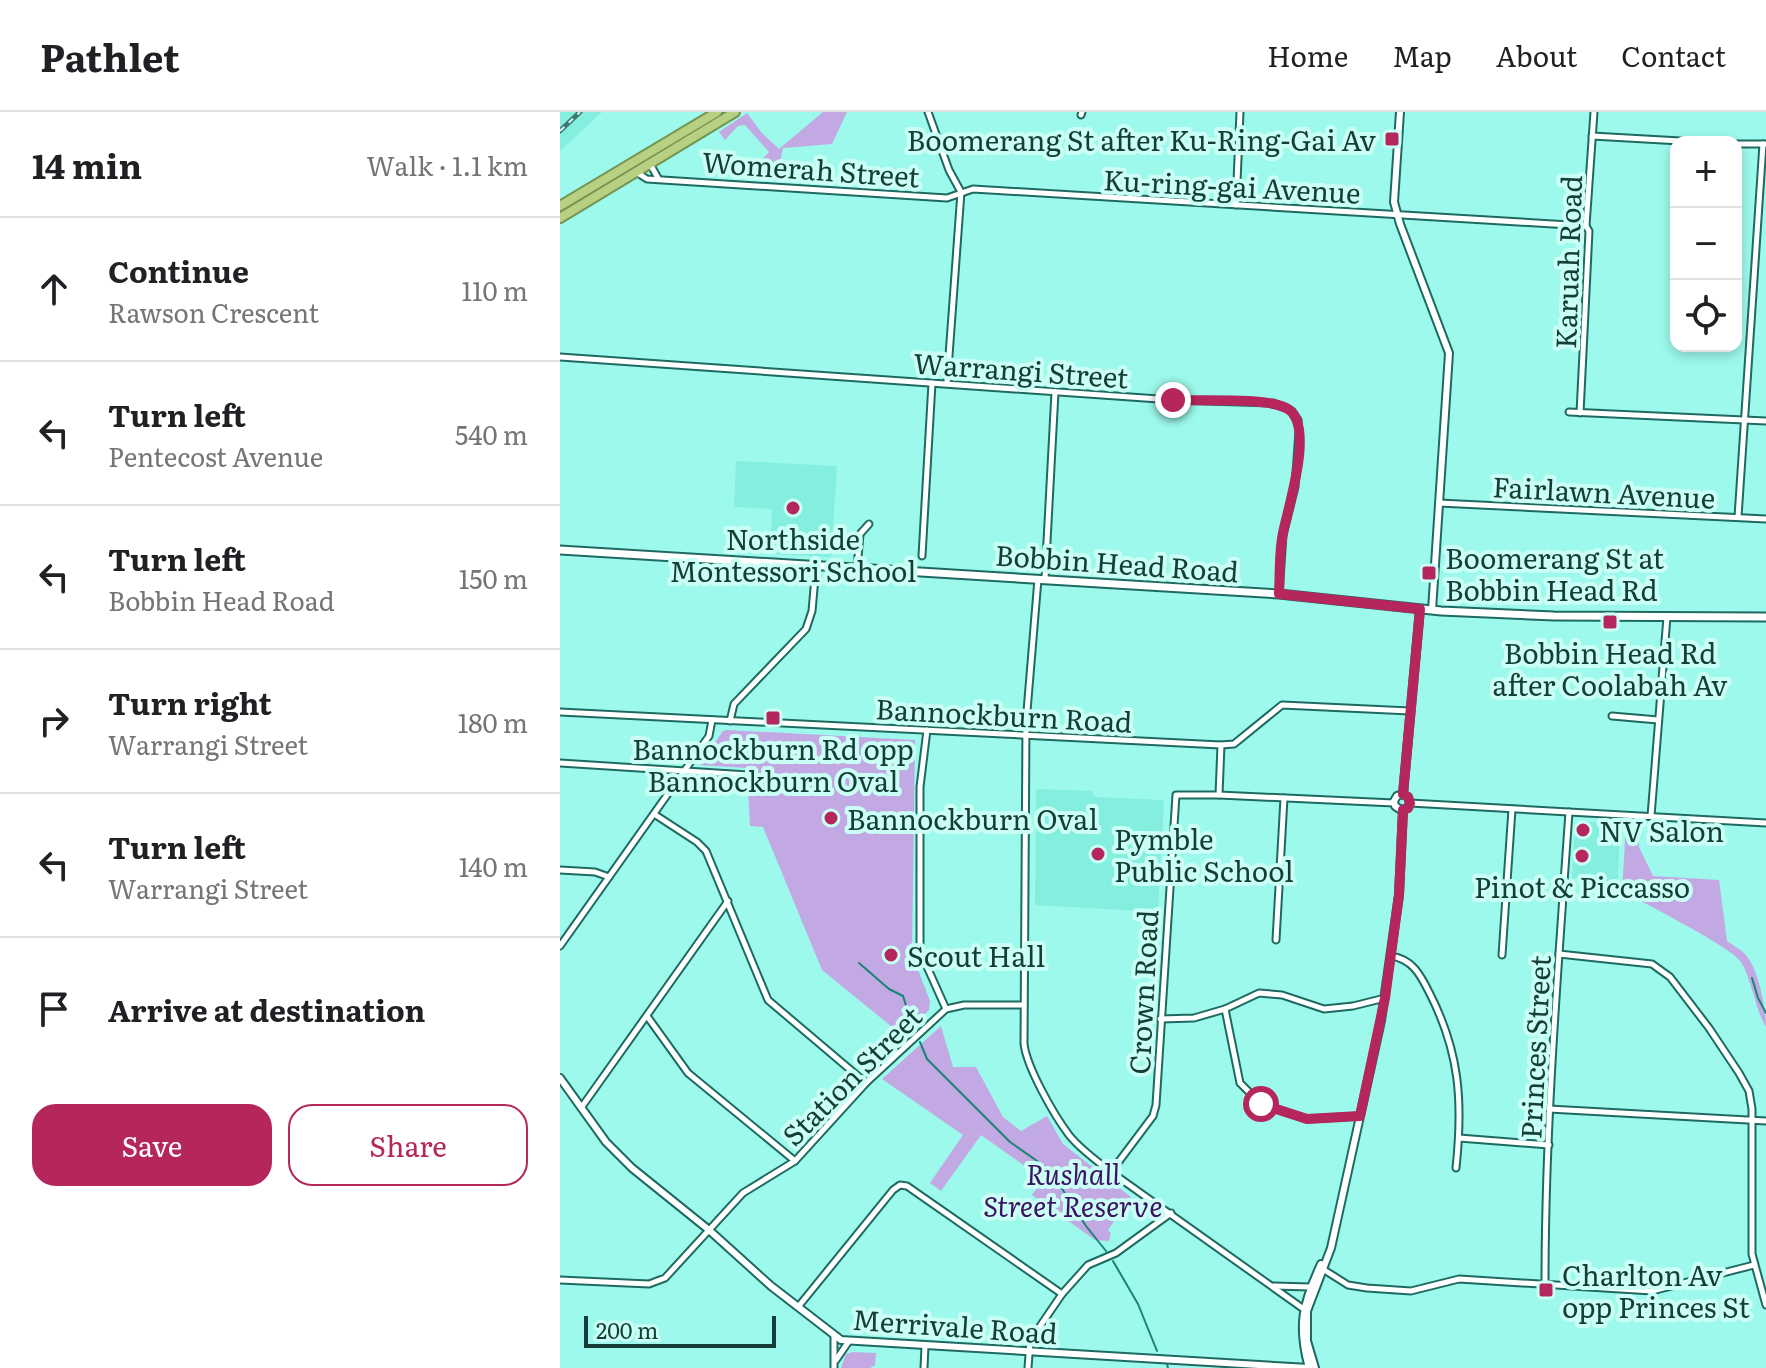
<!DOCTYPE html>
<meta charset="utf-8">
<style>
body{margin:0;font-family:Literata,serif;background:#f2f2f2;color:#202124}
.controls{position:absolute;right:24px;top:24px;display:grid;overflow:hidden;border-radius:16px;box-shadow:0 4px 12px #0003}
.controls button{width:72px;height:72px;display:grid;place-items:center;padding:0;border:0;border-bottom:2px solid #e0e0e0;background:#fff;color:#202124;font:40px sans-serif}
.scale{position:absolute;left:24px;bottom:20px;width:192px;box-sizing:border-box;padding-left:8px;border:4px solid #163e39;border-top:0;font-size:22px;line-height:28px;white-space:nowrap;color:#163e39;-webkit-text-stroke:6px #cafff6;paint-order:stroke}
.stop{position:absolute;width:24px;height:24px;margin:-18px;border:6px solid #b4265c;border-radius:50%;background:#fff}
.stop.end{background:#b4265c;border-color:#fff;box-shadow:0 2px 8px #0008}
.list{margin:0;padding:0;list-style:none}
h2{display:flex;justify-content:space-between;align-items:center;height:104px;margin:0;padding:0 32px;font-size:34px}
h2 small{font-size:26px;font-weight:400;color:#757577}
.list li{display:grid;grid-template-columns:52px 1fr auto;gap:24px;align-items:center;box-sizing:border-box;height:144px;padding:0 32px;border-top:2px solid #e0e0e0}
.list b{display:block;font-size:30px;white-space:nowrap}
.list p{margin:0;font-size:26px;white-space:nowrap;color:#757577}
.list em{font-size:26px;font-style:normal;color:#757577}
.actions{display:flex;gap:16px;padding:24px 32px}
.actions a{flex:1;padding:18px 0;border:2px solid #b4265c;border-radius:24px;text-align:center;font-size:28px;color:#b4265c}
.actions .main{background:#b4265c;color:#fff}
.icon{flex:none;width:44px;height:44px;fill:none;stroke:currentColor;stroke-width:2;stroke-linecap:round;stroke-linejoin:round}
.map{position:relative;flex:none;width:1206px;height:1256px;overflow:hidden}
header{display:flex;align-items:center;gap:48px;box-sizing:border-box;height:112px;padding:0 40px;background:#fff;border-bottom:2px solid #e0e0e0}
header strong{font-size:38px}
nav{display:flex;gap:44px;margin-inline-start:auto;font-size:28px}
main{display:flex}
aside{flex:1;background:#fff}
.map>svg:first-child{display:block}
.built{fill:#84efdf}
.green{fill:#c2a9e3}
.lines{fill:none;stroke-linecap:round;stroke-linejoin:round}
.stream{stroke:#1a8377;stroke-width:2}
.minor-casing{stroke:#1e6a61;stroke-width:9}
.tertiary-casing{stroke:#1e6a61;stroke-width:10}
.secondary-casing{stroke:#1e6a61;stroke-width:11}
.trunk-casing{stroke:#739554;stroke-width:12}
.minor{stroke:#fff;stroke-width:5}
.tertiary{stroke:#fff;stroke-width:6}
.secondary{stroke:#fff;stroke-width:7}
.trunk{stroke:#b7d082;stroke-width:8}
.rail-casing{stroke:#3f776f;stroke-width:5}
.rail{stroke:#cafff6;stroke-width:2;stroke-dasharray:6;stroke-linecap:butt}
.route{stroke:#b4265c;stroke-width:10}
.poi-dot{fill:#b4265c;stroke:#cafff6;stroke-width:3}
.labels{text-anchor:middle;dominant-baseline:central;stroke-width:8;stroke-linejoin:round;paint-order:stroke}
.poi-label{font-size:28px;fill:#163e39;stroke:#cafff6;text-anchor:start}
.street-label{font-size:28px;fill:#163e39;stroke:#cafff6}
.park-label{font-size:28px;font-style:italic;fill:#3e1363;stroke:#cafff6}
</style>
<header>
<strong>Pathlet</strong>
<nav><a>Home</a><a>Map</a><a>About</a><a>Contact</a></nav>
</header>
<main>
<aside>
<h2>14 min<small>Walk · 1.1 km</small></h2>
<ul class="list">
<li><svg class="icon" aria-label="ahead" viewBox="0 0 24 24"><path d="M12 20V5M6 11l6-6 6 6"/></svg><div><b>Continue</b><p>Rawson Crescent</p></div><em>110 m</em></li>
<li><svg class="icon" aria-label="left" viewBox="0 0 24 24"><path d="M17 20v-9H6M10 6l-5 5 5 5"/></svg><div><b>Turn left</b><p>Pentecost Avenue</p></div><em>540 m</em></li>
<li><svg class="icon" aria-label="left" viewBox="0 0 24 24"><path d="M17 20v-9H6M10 6l-5 5 5 5"/></svg><div><b>Turn left</b><p>Bobbin Head Road</p></div><em>150 m</em></li>
<li><svg class="icon" aria-label="right" viewBox="0 0 24 24"><path d="M7 20v-9h11M14 6l5 5-5 5"/></svg><div><b>Turn right</b><p>Warrangi Street</p></div><em>180 m</em></li>
<li><svg class="icon" aria-label="left" viewBox="0 0 24 24"><path d="M17 20v-9H6M10 6l-5 5 5 5"/></svg><div><b>Turn left</b><p>Warrangi Street</p></div><em>140 m</em></li>
<li><svg class="icon" aria-label="arrive" viewBox="0 0 24 24"><path d="M6 21V4h12l-3 4 3 4H6"/></svg><div><b>Arrive at destination</b></div></li>
</ul>
<div class="actions"><a class="main">Save</a><a>Share</a></div>
</aside>
<div class="map">
<svg width="1206" height="1256" viewBox="0 0 1206 1256">
<rect width="100%" height="100%" fill="#9cf9eb"/>
<g class="built">
<polygon points="0,0 42,0 0,39"/>
<polygon points="176,349 277,354 271,445 210,442 212,397 174,395"/>
<polygon points="476,677 532,679 535,685 602,688 604,690 598,800 475,793"/>
<polygon points="1020,709 1060,713 1058,766 1056,770 1012,766 1015,714"/>
</g>
<g class="green">
<polygon points="263,0 287,0 272,32 223,36 217,66 186,65 209,40 185,13 178,14 165,28 159,20 187,1 201,20 219,37"/>
<polygon points="167,618 355,628 352,842 370,889 369,898 345,921 337,919 262,858 203,715 190,714 187,656 140,653 163,619"/>
<path d="M1068 712 1077 713 1079 735 1093 764 1159 768 1167 829C1172 833 1179 836 1184 841 1198 854 1206 896 1206 915 1194 895 1193 870 1181 850 1173 836 1082 790 1062 779L1066 714Z"/>
<polygon points="381,914 393,955 416,955 443,1005 461,1019 487,1004 503,1032 571,1085 548,1118 551,1121 549,1129 535,1128 472,1083 483,1067 421,1023 381,1079 370,1071 403,1023 322,967"/>
<polygon points="293,1240 316,1241 315,1253 310,1256 281,1256 286,1242"/>
</g>
<g class="lines">
<g class="stream">
<polyline points="299,851 329,877 343,884 348,900 344,913"/>
<polyline points="1192,866 1198,886 1206,901"/>
<polyline points="360,930 367,947 450,1030 490,1058 526,1114 546,1139"/>
<polyline points="553,1149 578,1192 597,1239"/>
<polyline points="607,1252 608,1256"/>
</g>
<g class="minor-casing">
<g id="minor">
<polyline points="368,0 389,58 401,80"/>
<polyline points="521,3 522,0"/>
<polyline points="1032,24 1138,30"/>
<polyline points="1176,32 1205,32"/>
<polyline points="90,52 98,66"/>
<polyline points="76,60 87,67 387,86 413,77 1026,114"/>
<polyline points="676,93 680,0"/>
<polyline points="0,245 613,288 714,291 732,299 738,308 739,319 735,375 723,423 719,482"/>
<polyline points="387,271 401,80"/>
<polyline points="1009,300 1206,309"/>
<polyline points="1020,301 1029,119 1026,114 1034,0"/>
<polyline points="879,391 1206,407"/>
<polyline points="1178,405 1203,32"/>
<polyline points="362,444 372,271"/>
<polyline points="297,456 300,422 309,412"/>
<path d="M478 467 466 611 464 932C467 956 494 1003 509 1023 520 1037 537 1049 551 1060L745 1198"/>
<polyline points="485,467 495,280"/>
<polyline points="0,600 661,633 674,632 722,593 850,599"/>
<polyline points="1052,604 1098,608"/>
<polyline points="170,609 174,592 246,517 252,499 256,454"/>
<polyline points="367,618 360,675 360,839 386,897"/>
<polyline points="0,651 188,663"/>
<polyline points="659,683 661,633"/>
<polyline points="850,691 1206,711"/>
<polyline points="94,702 137,730 146,739 208,888 306,971"/>
<polyline points="1091,704 1107,505"/>
<polyline points="0,758 35,760 49,765"/>
<polyline points="716,828 724,686"/>
<polyline points="0,834 149,624 152,608"/>
<polyline points="999,842 1092,852 1110,865 1149,916 1179,961 1189,979 1192,997 1192,1142 1206,1193"/>
<polyline points="942,843 952,697"/>
<path d="M831 844C852 847 860 862 869 880 900 940 903 990 896 1056"/>
<polyline points="665,897 680,971 701,992 747,1007 800,1004"/>
<polyline points="87,904 128,961 235,1049"/>
<polyline points="600,907 634,906 665,897 699,881 722,883 764,897 793,894 825,886"/>
<polyline points="21,996 168,789"/>
<polyline points="989,997 1206,1009"/>
<polyline points="899,1026 989,1033"/>
<polyline points="551,1060 593,1004 596,993 616,683 659,683 834,691"/>
<polyline points="761,1156 788,1173 807,1176 851,1179 899,1167 1092,1179 1194,1153"/>
<polyline points="0,1168 89,1172 105,1166 183,1081 235,1049 306,971 386,897 404,893 464,893"/>
<path d="M985 1172C985 1014 998 857 1009 700"/>
<polyline points="714,1174 750,1175"/>
<polyline points="238,1195 333,1078 340,1073 347,1074 502,1182"/>
<polyline points="276,1248 289,1229"/>
<polyline points="274,1256 274,1225"/>
<polyline points="364,1256 365,1234"/>
<polyline points="468,1256 470,1229 502,1182 528,1153 556,1141 611,1101"/>
</g>
</g>
<g class="tertiary-casing">
<g id="tertiary">
<polyline points="840,0 834,90 840,112 889,241 872,498"/>
<polyline points="843,682 837,684 834,689 835,694 841,698 848,696 850,691 848,685 843,682 860,497"/>
<polyline points="0,966 46,1030 72,1056 149,1118 211,1174 281,1228 749,1256"/>
<path d="M749 1256C737 1213 743 1191 761 1152"/>
<polyline points="755,1256 747,1229 747,1199 771,1136 821,909 839,783 843,698"/>
</g>
</g>
<g class="secondary-casing">
<polyline id="secondary" points="0,438 719,482 881,499 994,504 1206,505"/>
</g>
<g class="trunk-casing">
<g id="trunk">
<polyline points="0,94 157,0"/>
<polyline points="0,106 175,0"/>
</g>
</g>
<use href="#minor" class="minor"/>
<use href="#tertiary" class="tertiary"/>
<use href="#secondary" class="secondary"/>
<use href="#trunk" class="trunk"/>
<g class="rail-casing">
<polyline id="rail" points="0,19 20,0"/>
</g>
<use href="#rail" class="rail"/>
</g>
<g class="lines">
<path class="route" d="M613 288C639 289 709 285 728 297 755 314 728 395 723 421 719 440 720 462 719 482L860 497 843 682 848 685 850 691 848 696 843 698 839 783 825 886 800 1004 747 1007 701 992"/>
</g>
<g class="poi-dot">
<rect x="824" y="19" width="16" height="16" rx="4"/>
<circle cx="233" cy="396" r="8"/>
<rect x="861" y="453" width="16" height="16" rx="4"/>
<rect x="1042" y="502" width="16" height="16" rx="4"/>
<rect x="205" y="598" width="16" height="16" rx="4"/>
<circle cx="271" cy="706" r="8"/>
<circle cx="1023" cy="718" r="8"/>
<circle cx="538" cy="742" r="8"/>
<circle cx="1022" cy="744" r="8"/>
<circle cx="331" cy="843" r="8"/>
<rect x="978" y="1170" width="16" height="16" rx="4"/>
</g>
<g class="labels">
<g class="poi-label">
<text x="816" y="27" text-anchor="end">Boomerang St after Ku-Ring-Gai Av</text>
<text x="233" y="426" text-anchor="middle">Northside<tspan x="233" dy="32">Montessori School</tspan></text>
<text x="885" y="445">Boomerang St at<tspan x="885" dy="32">Bobbin Head Rd</tspan></text>
<text x="1050" y="540" text-anchor="middle">Bobbin Head Rd<tspan x="1050" dy="32">after Coolabah Av</tspan></text>
<text x="213" y="636" text-anchor="middle">Bannockburn Rd opp<tspan x="213" dy="32">Bannockburn Oval</tspan></text>
<text x="287" y="706">Bannockburn Oval</text>
<text x="1039" y="718">NV Salon</text>
<text x="554" y="726">Pymble<tspan x="554" dy="32">Public School</tspan></text>
<text x="1022" y="774" text-anchor="middle">Pinot &amp; Piccasso</text>
<text x="347" y="843">Scout Hall</text>
<text x="1002" y="1162">Charlton Av<tspan x="1002" dy="32">opp Princes St</tspan></text>
</g>
<g class="street-label">
<text transform="translate(251 56) rotate(4)">Womerah Street</text>
<text transform="translate(672 73) rotate(3)">Ku-ring-gai Avenue</text>
<text transform="translate(1007 150) rotate(-88)">Karuah Road</text>
<text transform="translate(461 257) rotate(4)">Warrangi Street</text>
<text transform="translate(1044 379) rotate(3)">Fairlawn Avenue</text>
<text transform="translate(557 450) rotate(4)">Bobbin Head Road</text>
<text transform="translate(444 602) rotate(3)">Bannockburn Road</text>
<text transform="translate(582 880) rotate(-87)">Crown Road</text>
<text transform="translate(974 935) rotate(-87)">Princes Street</text>
<text transform="translate(291 963) rotate(-45)">Station Street</text>
<text transform="translate(395 1213) rotate(4)">Merrivale Road</text>
</g>
<g class="park-label">
<text x="513" y="1061">Rushall<tspan x="513" dy="32">Street Reserve</tspan></text>
</g>
</g>
</svg>
<div class="controls">
<button>+</button>
<button>−</button>
<button><svg class="icon" aria-label="locate" viewBox="0 0 24 24"><circle cx="12" cy="12" r="6"/><path d="M12 2v4M12 18v4M2 12h4M18 12h4"/></svg></button>
</div>
<div class="scale">200 m</div>
<div class="stop" style="left:701px;top:992px"></div>
<div class="stop end" style="left:613px;top:288px"></div>
</div>
</main>
